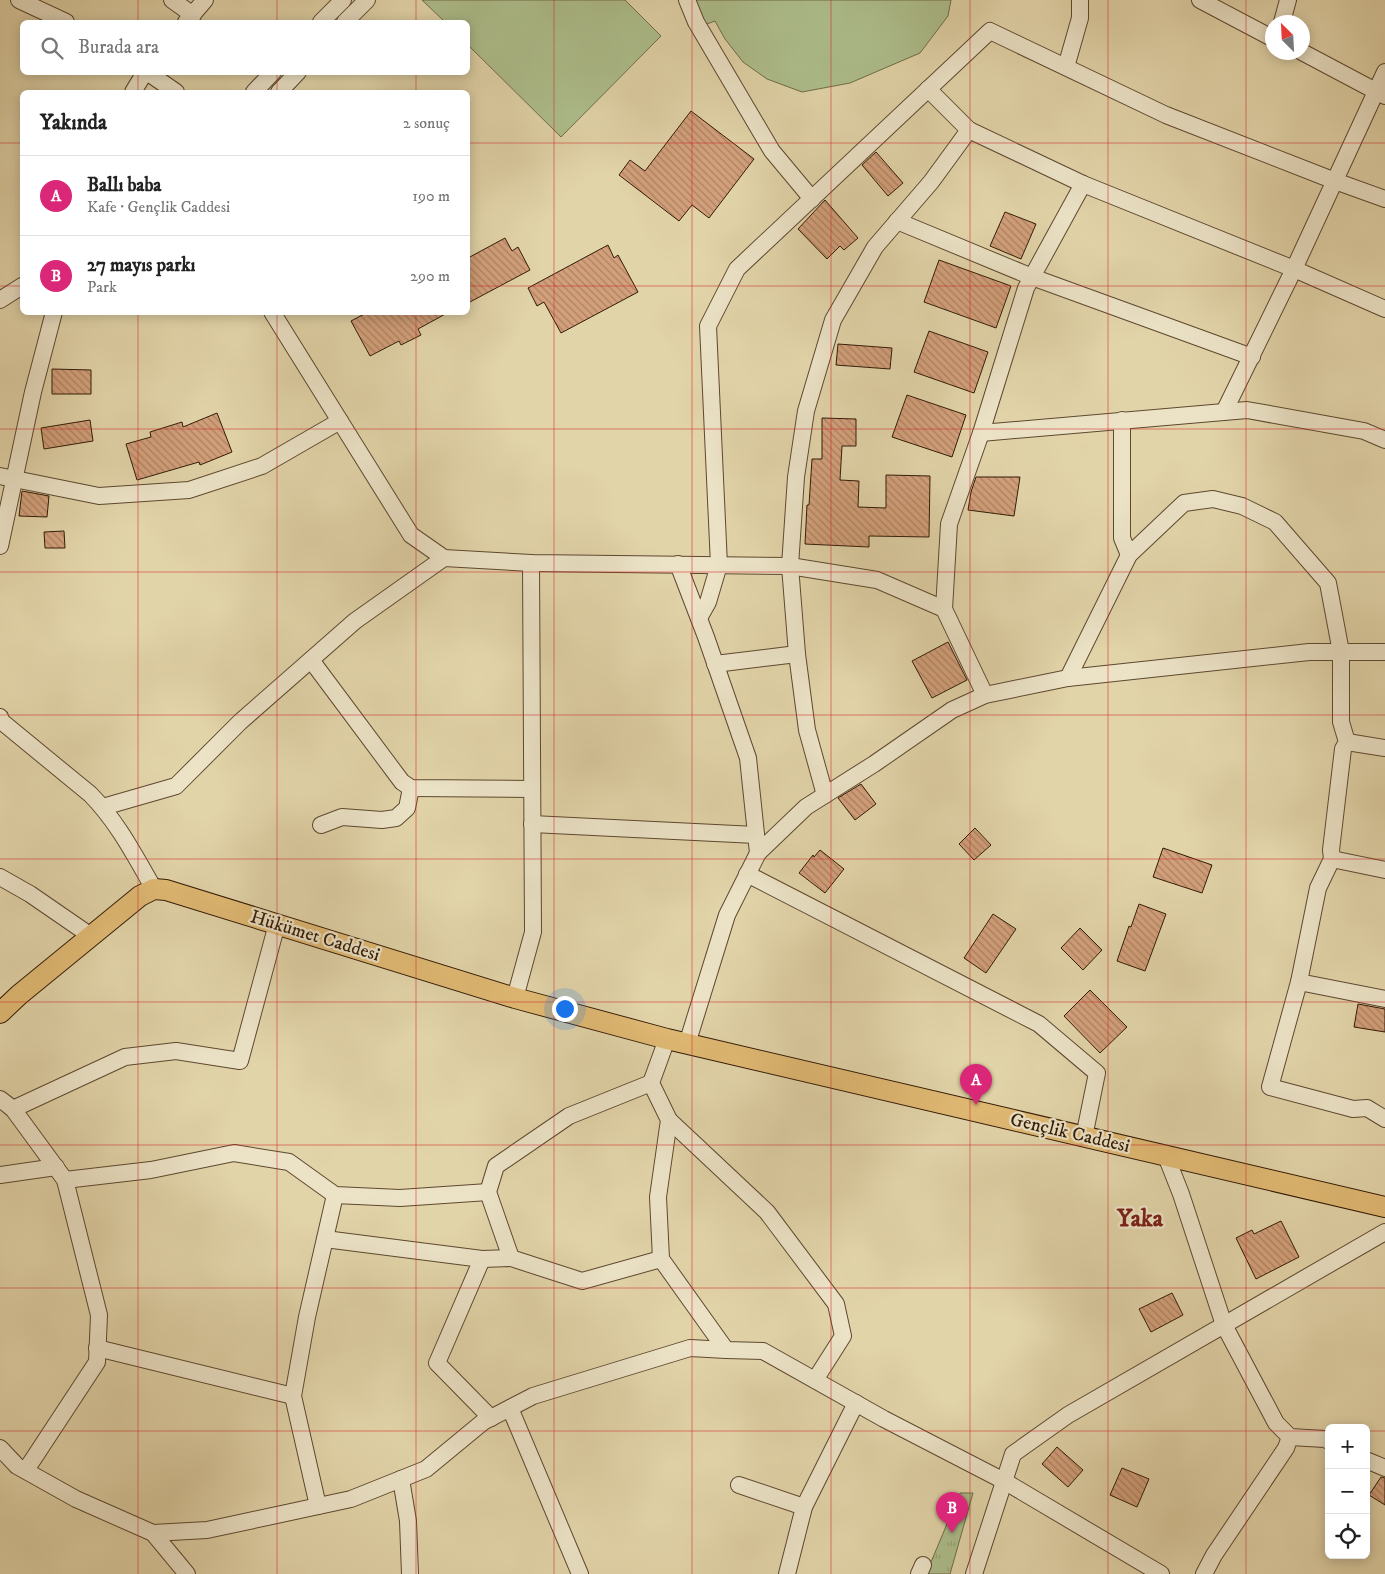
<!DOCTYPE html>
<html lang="tr">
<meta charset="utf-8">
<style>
body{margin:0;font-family:"IM FELL DW Pica",serif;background:#f6f6f6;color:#222}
.controls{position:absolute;right:15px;bottom:15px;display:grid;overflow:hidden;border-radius:8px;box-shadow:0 2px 12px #0003}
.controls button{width:45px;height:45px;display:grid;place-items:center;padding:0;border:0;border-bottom:1px solid #e0e0e0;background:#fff;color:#222;font:25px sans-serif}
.compass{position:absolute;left:1265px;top:15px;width:45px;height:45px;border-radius:50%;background:#fff;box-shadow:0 2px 12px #0003;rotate:336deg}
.you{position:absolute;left:564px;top:1008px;width:18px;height:18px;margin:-12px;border:4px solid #fff;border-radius:50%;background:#1a73e8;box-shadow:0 0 0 8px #1a73e833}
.badge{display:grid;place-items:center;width:32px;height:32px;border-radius:50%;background:#db2777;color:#fff;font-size:16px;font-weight:700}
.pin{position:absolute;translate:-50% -41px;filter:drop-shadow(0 1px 2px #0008)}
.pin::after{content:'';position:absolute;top:26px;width:18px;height:15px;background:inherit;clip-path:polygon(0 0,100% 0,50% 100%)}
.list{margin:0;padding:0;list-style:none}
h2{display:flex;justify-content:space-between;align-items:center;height:65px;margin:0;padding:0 20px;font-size:21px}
h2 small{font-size:16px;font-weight:400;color:#767676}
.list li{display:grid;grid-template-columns:32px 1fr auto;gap:15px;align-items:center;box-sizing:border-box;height:80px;padding:0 20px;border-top:1px solid #e0e0e0}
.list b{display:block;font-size:19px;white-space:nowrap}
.list p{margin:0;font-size:16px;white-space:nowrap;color:#767676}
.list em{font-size:16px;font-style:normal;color:#767676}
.icon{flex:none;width:28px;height:28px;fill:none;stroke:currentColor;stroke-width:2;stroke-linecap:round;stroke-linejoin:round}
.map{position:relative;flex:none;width:1385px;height:1574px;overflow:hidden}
.search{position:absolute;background:#fff;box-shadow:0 2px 12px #0003;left:20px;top:20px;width:450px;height:55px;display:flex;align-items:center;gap:12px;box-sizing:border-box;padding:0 18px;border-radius:8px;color:#767676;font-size:19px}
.panel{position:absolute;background:#fff;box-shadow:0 2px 12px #0003;left:20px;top:90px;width:450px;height:225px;border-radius:8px}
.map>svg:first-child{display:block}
.park{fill:url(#park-tufts);stroke:#706c49}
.garden{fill:#adbe8c;stroke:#706c49}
.building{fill:url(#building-back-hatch);stroke:#321a06}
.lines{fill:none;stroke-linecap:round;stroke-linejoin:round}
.minor-casing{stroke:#5e482f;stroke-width:18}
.major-casing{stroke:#321a06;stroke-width:22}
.minor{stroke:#ece3c7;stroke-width:16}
.major{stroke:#e1ba74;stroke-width:20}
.grid{fill:none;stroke:#d62828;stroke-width:1;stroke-opacity:0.55}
.labels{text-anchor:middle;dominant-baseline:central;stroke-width:4.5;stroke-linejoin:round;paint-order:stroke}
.street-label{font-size:19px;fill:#321a06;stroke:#ece3c7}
.district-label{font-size:24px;font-weight:bold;fill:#7a1f14;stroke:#ece3c7}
</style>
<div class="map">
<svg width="1385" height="1574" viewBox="0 0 1385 1574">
<defs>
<pattern id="park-tufts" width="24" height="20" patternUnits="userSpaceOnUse" patternTransform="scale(1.25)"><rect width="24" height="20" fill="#adbe8c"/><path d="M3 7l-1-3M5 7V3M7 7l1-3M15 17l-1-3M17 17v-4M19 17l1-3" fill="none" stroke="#95a377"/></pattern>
<pattern id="building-back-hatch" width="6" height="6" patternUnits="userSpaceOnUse" patternTransform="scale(1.25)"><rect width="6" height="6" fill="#d3a07b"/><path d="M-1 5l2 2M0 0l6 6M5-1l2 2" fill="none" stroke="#ac8263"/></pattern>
</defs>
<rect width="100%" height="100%" fill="#e2d4a9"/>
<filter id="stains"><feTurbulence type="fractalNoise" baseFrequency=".004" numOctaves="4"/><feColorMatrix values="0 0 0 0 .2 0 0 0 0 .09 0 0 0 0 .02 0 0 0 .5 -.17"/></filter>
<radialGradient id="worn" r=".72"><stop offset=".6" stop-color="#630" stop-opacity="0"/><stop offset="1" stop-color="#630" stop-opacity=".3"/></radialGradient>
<polygon class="park" points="960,1493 973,1493 950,1574 926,1574"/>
<g class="garden">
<polygon points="422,0 625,0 661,36 561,137 468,45 468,22 445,22"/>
<polygon points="695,0 951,0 948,16 920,53 850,83 802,92 767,79 743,62 725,39 715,21 704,25"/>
</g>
<g class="building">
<polygon points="691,111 754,159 709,218 692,205 679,221 619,175 630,160 645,171"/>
<polygon points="876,152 903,183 888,196 862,165"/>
<polygon points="825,200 858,238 844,250 840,246 827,259 798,229"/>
<polygon points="1005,212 1036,224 1021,259 990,246"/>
<polygon points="505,238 512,251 518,247 530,270 468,303 468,258"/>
<polygon points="608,245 614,258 618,255 638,292 561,333 544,302 537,306 528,288"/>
<polygon points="939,260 1011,286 996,328 924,302"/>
<polygon points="368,312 449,312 418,329 421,335 401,345 399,341 370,356 351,321"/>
<polygon points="929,331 988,352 974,393 914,372"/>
<polygon points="838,344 892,348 890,369 836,365"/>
<polygon points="52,369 91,370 91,394 52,394"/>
<polygon points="907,395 966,415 952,457 892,437"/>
<polygon points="217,413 232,452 200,465 199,462 137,480 126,444 151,437 150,432 182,422 183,427"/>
<polygon points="822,418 856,419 856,446 842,446 840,480 859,481 858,507 886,508 886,475 930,476 929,537 869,536 869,547 805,544 807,505 809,505 812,459 822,459"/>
<polygon points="90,420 93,441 44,449 41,428"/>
<polygon points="976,477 1020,477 1014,516 968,510 971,492"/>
<polygon points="22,491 49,496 47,517 19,516"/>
<polygon points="64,531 65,548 45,548 44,532"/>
<polygon points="948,642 967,680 932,698 912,661"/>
<polygon points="861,784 876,804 855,820 838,798"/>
<polygon points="975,828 991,845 974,860 959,844"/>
<polygon points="1163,848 1212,865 1202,893 1153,877"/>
<polygon points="820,850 844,869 825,893 799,873 813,855 814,857"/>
<polygon points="1139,904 1166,914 1145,971 1117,961 1129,926 1131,927"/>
<polygon points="993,914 1016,929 986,973 964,958"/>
<polygon points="1080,928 1102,950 1083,970 1061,948"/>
<polygon points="1090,990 1127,1027 1100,1053 1064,1016"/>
<polygon points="1358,1004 1385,1009 1385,1032 1354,1027"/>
<polygon points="1281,1221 1299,1257 1256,1279 1236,1238 1252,1230 1254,1234"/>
<polygon points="1172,1293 1183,1315 1151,1332 1139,1309"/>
<polygon points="1057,1447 1083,1470 1068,1487 1042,1464"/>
<polygon points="1122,1468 1149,1479 1137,1507 1110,1495"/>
<polygon points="1381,1477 1385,1478 1385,1505 1369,1495"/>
</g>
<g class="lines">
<g class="minor-casing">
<g id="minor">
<polyline points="19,0 66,22"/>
<polyline points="172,0 193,15"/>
<polyline points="687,0 696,22 772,151 812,199"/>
<polyline points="1200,0 1272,38"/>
<polyline points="186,22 205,0"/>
<polyline points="321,22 343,0"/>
<polyline points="345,22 367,0"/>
<polyline points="1282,22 1288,0"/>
<polyline points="1302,52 1385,96"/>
<polyline points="1066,67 1080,18 1080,0"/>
<polyline points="147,72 176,92"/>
<polyline points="133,92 145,72"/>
<polyline points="254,92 273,72"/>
<polyline points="279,92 298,72"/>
<polyline points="969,130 1083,184 1294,269 1385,309"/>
<polyline points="897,221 1032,277 1252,357"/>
<polyline points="0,300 22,286"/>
<polyline points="272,312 411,535 444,558 531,563 790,566 877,580 944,609 985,695"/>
<polyline points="1224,412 1294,269 1385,72"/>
<polyline points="1122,420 1122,538 1129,555"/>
<polyline points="981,433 1247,410 1364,431 1385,440"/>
<polyline points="0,476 99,496 189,490 262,466 340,421"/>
<polyline points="0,546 33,392 54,312"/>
<polyline points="678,564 706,637 748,758 758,853"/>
<polyline points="944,609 949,524 981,433 1026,288 1083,184"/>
<polyline points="699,618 708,602 719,565 708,326 737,269 990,31 1166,115 1335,181 1385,199"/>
<polyline points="311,660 402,782 411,788 532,789"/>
<polyline points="715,664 797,654"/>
<polyline points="1068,678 1129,555 1184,503 1213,499 1242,506 1275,522 1328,583 1341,652 1341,722 1347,742 1343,749 1331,850 1332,859 1318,888 1299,982 1270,1087 1353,1109 1367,1108 1385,1119"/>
<path d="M0 717 1 721 90 794C117 821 135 856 154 889"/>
<polyline points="1347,742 1385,748"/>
<polyline points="825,795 807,730 797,654 790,566 796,477 806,411 833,320 875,247 931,182 969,130 928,89"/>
<polyline points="103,807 176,786 240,722 355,621 444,558"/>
<polyline points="532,824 756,835"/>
<polyline points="321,825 342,817 382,820 396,818 407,808 411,788"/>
<polyline points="1332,859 1385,870"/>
<polyline points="747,874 1039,1024 1097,1073 1084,1137"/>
<polyline points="0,877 30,894 91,936"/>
<polyline points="1299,982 1385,999"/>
<polyline points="515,998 533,932 531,563"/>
<polyline points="667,1039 651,1083 669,1120 658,1197 661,1259 726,1350"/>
<polyline points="687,1044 727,915 758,853 806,807 874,764 952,710 985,695 1068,678 1309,652 1385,652"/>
<polyline points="0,1099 13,1109 65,1180 99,1315 97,1362 26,1470"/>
<polyline points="13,1109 125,1057 176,1051 240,1061 277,924"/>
<polyline points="669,1120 767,1212 836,1304 843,1336 815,1380"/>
<polyline points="1166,1156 1181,1194 1224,1325 1276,1423 1290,1437 1325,1439 1329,1441"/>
<polyline points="0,1175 56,1167"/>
<polyline points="65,1180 151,1170 234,1153 289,1162 335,1195 400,1198 488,1192"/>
<polyline points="325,1239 482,1259 511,1258 582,1281 661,1259"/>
<polyline points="511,1258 488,1192 496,1166 569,1116 651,1083"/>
<polyline points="482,1259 437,1363 491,1418"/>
<polyline points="97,1348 293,1396"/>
<polyline points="510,1408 580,1574"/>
<polyline points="0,1448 17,1466 76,1499 153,1533 187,1574"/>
<polyline points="1366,1460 1385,1468"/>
<polyline points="401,1479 408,1521 410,1574"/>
<polyline points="739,1485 804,1507"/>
<polyline points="318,1506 293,1396 307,1317 335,1195"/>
<polyline points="153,1533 207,1530 351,1499 426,1469 483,1422 533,1396 690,1348 726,1350 763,1351 884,1419 1004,1481 1161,1574"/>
<polyline points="787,1574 804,1507 856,1403"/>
<polyline points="919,1574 923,1565"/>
<polyline points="974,1574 1013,1454 1068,1415 1385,1232"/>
<polyline points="1204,1574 1214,1555 1286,1448 1290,1437"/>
</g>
</g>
<g class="major-casing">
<polyline id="major" points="0,1013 19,995 140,896 154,889 166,890 515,998 667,1039 1385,1207"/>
</g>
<use href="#minor" class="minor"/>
<use href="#major" class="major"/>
</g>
<path class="grid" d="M138 0V22M277 0V22M416 0V22M554 0V1574M692 0V1574M831 0V1574M970 0V1574M1108 0V1574M1246 0V1574M138 72V92M277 72V92M416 72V92M0 143H22M468 143H1385M0 286H22M468 286H1385M138 312V1574M277 312V1574M416 312V1574M0 429H1385M0 572H1385M0 715H1385M0 859H1385M0 1002H1385M0 1145H1385M0 1288H1385M0 1431H1329M1366 1431H1385"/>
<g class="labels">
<g class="street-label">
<text transform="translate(315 936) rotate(17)">Hükümet Caddesi</text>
<text transform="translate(1070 1133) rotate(13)">Gençlik Caddesi</text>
</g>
<g class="district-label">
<text x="1140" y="1219">Yaka</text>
</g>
</g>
<rect width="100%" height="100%" filter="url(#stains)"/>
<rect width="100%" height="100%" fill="url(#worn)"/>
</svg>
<div class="controls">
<button>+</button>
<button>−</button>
<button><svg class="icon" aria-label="locate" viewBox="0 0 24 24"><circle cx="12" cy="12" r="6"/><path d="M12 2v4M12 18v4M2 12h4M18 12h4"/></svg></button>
</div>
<svg class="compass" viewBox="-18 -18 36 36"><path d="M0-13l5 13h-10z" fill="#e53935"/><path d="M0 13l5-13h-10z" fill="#767676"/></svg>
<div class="you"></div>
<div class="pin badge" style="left:976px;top:1105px">A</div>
<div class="pin badge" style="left:952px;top:1533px">B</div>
<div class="search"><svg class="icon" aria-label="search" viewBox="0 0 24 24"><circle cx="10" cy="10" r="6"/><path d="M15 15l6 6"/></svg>Burada ara</div>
<section class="panel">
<h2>Yakında<small>2 sonuç</small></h2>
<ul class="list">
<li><span class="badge">A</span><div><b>Ballı baba</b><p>Kafe · Gençlik Caddesi</p></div><em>190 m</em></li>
<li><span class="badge">B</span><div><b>27 mayıs parkı</b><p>Park</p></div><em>290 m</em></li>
</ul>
</section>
</div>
